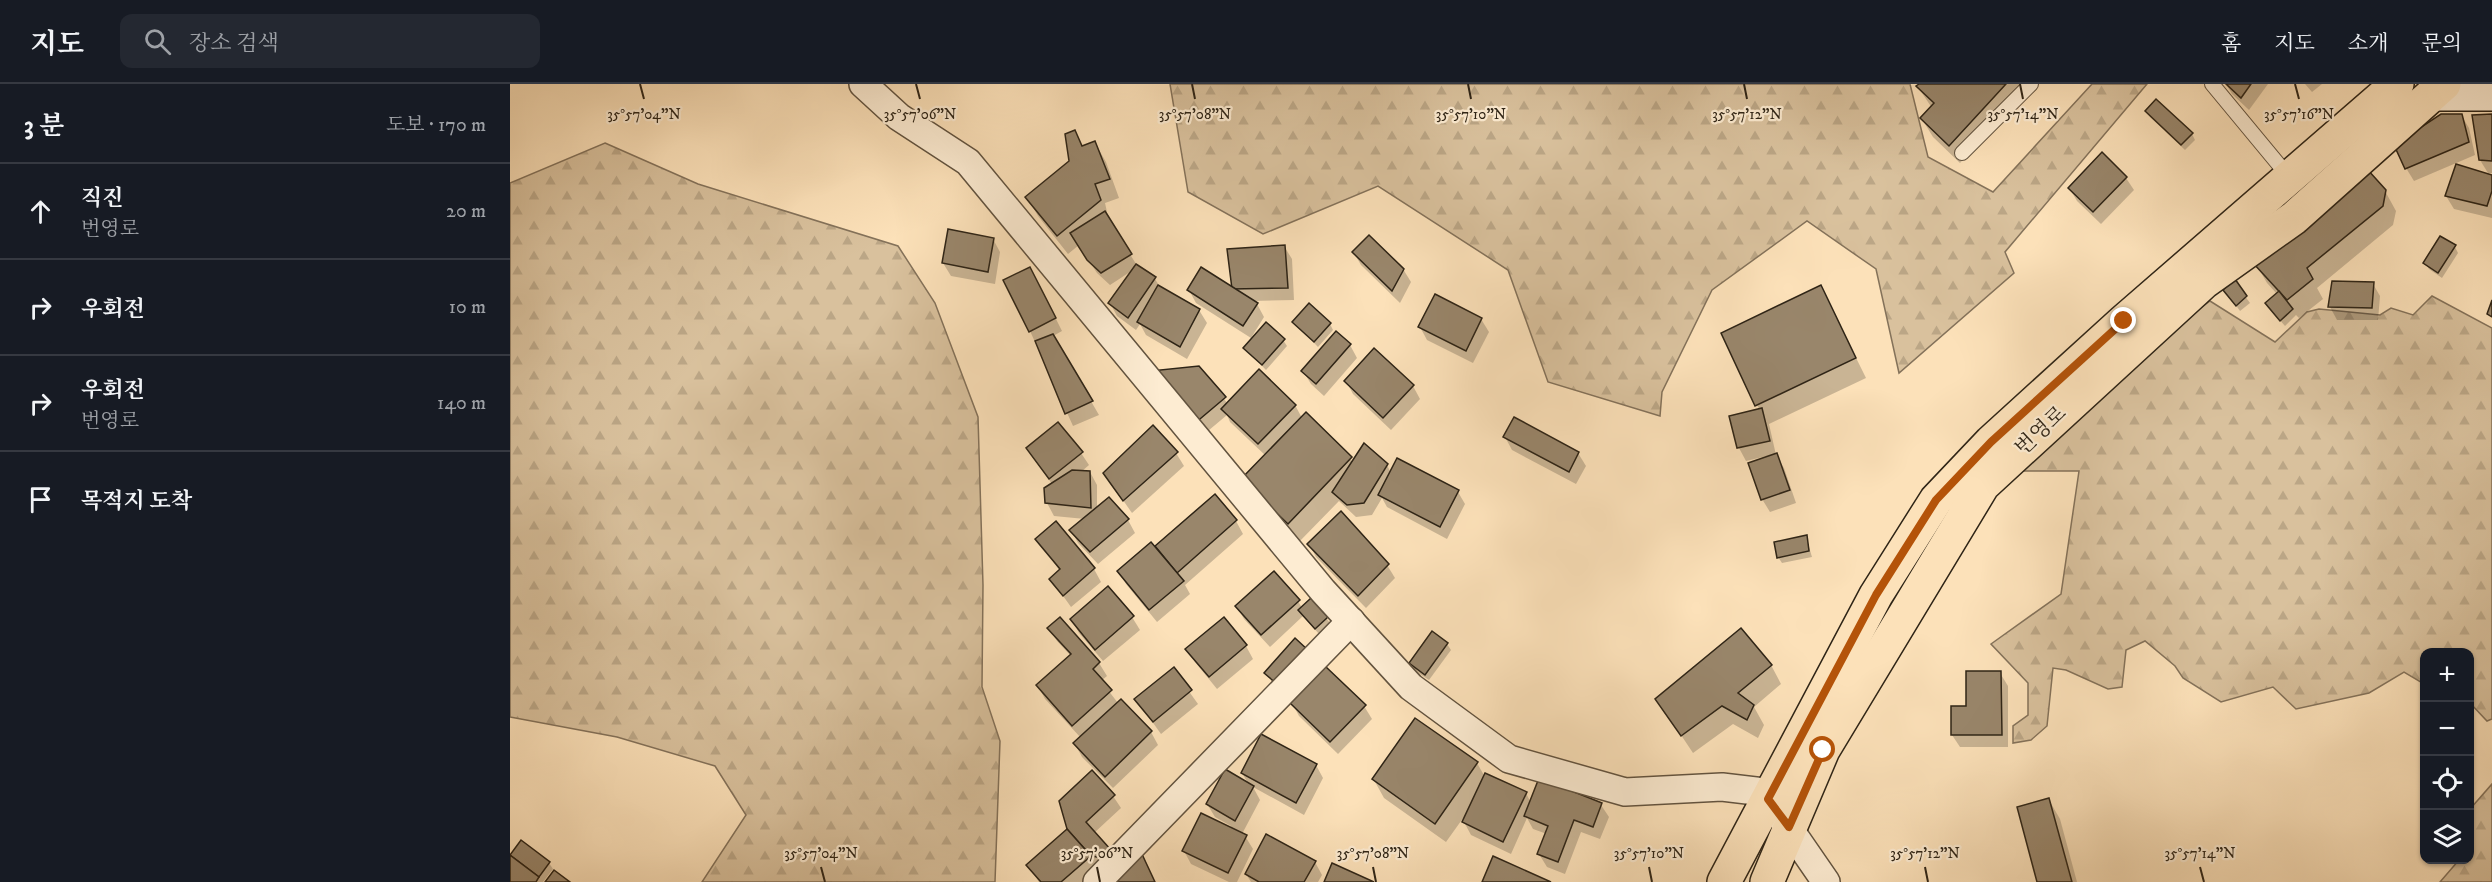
<!DOCTYPE html>
<html lang="ko">
<meta charset="utf-8">
<style>
body{margin:0;font-family:"IM FELL DW Pica","Noto Serif KR",serif;background:#242831;color:#f1f3f6}
.controls{position:absolute;right:18px;bottom:18px;display:grid;overflow:hidden;border-radius:12px;box-shadow:0 2px 4px #0004}
.controls button{width:54px;height:54px;display:grid;place-items:center;padding:0;border:0;border-bottom:2px solid #363941;background:#171b24;color:#f1f3f6;font:30px sans-serif}
.stop{position:absolute;width:18px;height:18px;margin:-14px;border:4px solid #b45309;border-radius:50%;background:#fff}
.stop.end{background:#b45309;border-color:#fff;box-shadow:0 2px 6px #0008}
.list{margin:0;padding:0;list-style:none}
h2{display:flex;justify-content:space-between;align-items:center;height:78px;margin:0;padding:0 24px;font-size:26px}
h2 small{font-size:20px;font-weight:400;color:#9ea1a6}
.list li{display:grid;grid-template-columns:39px 1fr auto;gap:18px;align-items:center;box-sizing:border-box;height:96px;padding:0 24px;border-top:2px solid #363941}
.list b{display:block;font-size:22px;white-space:nowrap}
.list p{margin:0;font-size:20px;white-space:nowrap;color:#9ea1a6}
.list em{font-size:20px;font-style:normal;color:#9ea1a6}
.icon{flex:none;width:33px;height:33px;fill:none;stroke:currentColor;stroke-width:2;stroke-linecap:round;stroke-linejoin:round}
.map{position:relative;flex:none;width:1982px;height:798px;overflow:hidden}
header{display:flex;align-items:center;gap:36px;box-sizing:border-box;height:84px;padding:0 30px;background:#171b24;border-bottom:2px solid #363941}
header strong{font-size:28px}
nav{display:flex;gap:33px;margin-inline-start:auto;font-size:21px}
.search{width:420px;height:54px;background:#242831;display:flex;align-items:center;gap:15px;box-sizing:border-box;padding:0 21px;border-radius:12px;color:#9ea1a6;font-size:22px}
main{display:flex}
aside{flex:1;background:#171b24}
.map>svg:first-child{display:block}
.forest{fill:url(#forest-firs);stroke:#84725a;stroke-width:1.5}
.shadow{fill:#0003}
.building{fill:#99866b;stroke:#2e2416;stroke-width:1.5}
.lines{fill:none;stroke-linecap:round;stroke-linejoin:round}
.lane-casing{stroke:#62533f;stroke-width:16}
.street-casing{stroke:#62533f;stroke-width:30}
.secondary-casing{stroke:#2e2416;stroke-width:36}
.primary-casing{stroke:#2e2416;stroke-width:36}
.lane{stroke:#fdecd2;stroke-width:14}
.street{stroke:#fdecd2;stroke-width:27}
.secondary{stroke:#fdecd2;stroke-width:33}
.primary{stroke:#fce1b9;stroke-width:33}
.route{stroke:#b45309;stroke-width:8}
.ticks{fill:none;stroke:#2e2416;stroke-width:2}
.labels{text-anchor:middle;dominant-baseline:central;stroke-width:4.5;stroke-linejoin:round;paint-order:stroke}
.street-label{font-size:21px;fill:#2e2416;stroke:#fdecd2}
.ticks-label{font-size:15px;text-anchor:middle;fill:#2e2416;stroke:#fdecd2;stroke-width:4.5;stroke-linejoin:round;paint-order:stroke}
</style>
<header>
<strong>지도</strong>
<div class="search"><svg class="icon" aria-label="search" viewBox="0 0 24 24"><circle cx="10" cy="10" r="6"/><path d="M15 15l6 6"/></svg>장소 검색</div>
<nav><a>홈</a><a>지도</a><a>소개</a><a>문의</a></nav>
</header>
<main>
<aside>
<h2>3 분<small>도보 · 170 m</small></h2>
<ul class="list">
<li><svg class="icon" aria-label="ahead" viewBox="0 0 24 24"><path d="M12 20V5M6 11l6-6 6 6"/></svg><div><b>직진</b><p>번영로</p></div><em>20 m</em></li>
<li><svg class="icon" aria-label="right" viewBox="0 0 24 24"><path d="M7 20v-9h11M14 6l5 5-5 5"/></svg><div><b>우회전</b></div><em>10 m</em></li>
<li><svg class="icon" aria-label="right" viewBox="0 0 24 24"><path d="M7 20v-9h11M14 6l5 5-5 5"/></svg><div><b>우회전</b><p>번영로</p></div><em>140 m</em></li>
<li><svg class="icon" aria-label="arrive" viewBox="0 0 24 24"><path d="M6 21V4h12l-3 4 3 4H6"/></svg><div><b>목적지 도착</b></div></li>
</ul>
</aside>
<div class="map">
<svg width="1982" height="798" viewBox="0 0 1982 798">
<defs>
<pattern id="forest-firs" width="22" height="20" patternUnits="userSpaceOnUse" patternTransform="scale(1.5)"><rect width="22" height="20" fill="#d9c19d"/><path d="M5 1l3.5 6h-7zM16 11l3.5 6h-7z" fill="#bba686"/></pattern>
</defs>
<rect width="100%" height="100%" fill="#fce1b9"/>
<filter id="stains"><feTurbulence type="fractalNoise" baseFrequency=".00333" numOctaves="4"/><feColorMatrix values="0 0 0 0 .2 0 0 0 0 .09 0 0 0 0 .02 0 0 0 .5 -.17"/></filter>
<radialGradient id="worn" r=".72"><stop offset=".6" stop-color="#630" stop-opacity="0"/><stop offset="1" stop-color="#630" stop-opacity=".3"/></radialGradient>
<g class="forest">
<polygon points="660,0 1400,0 1418,73 1483,108 1582,0 1637,0 1495,168 1504,189 1389,289 1366,185 1297,137 1202,206 1152,308 1150,332 1038,298 998,186 868,102 753,150 678,108"/>
<polygon points="95,59 188,100 388,162 425,219 468,333 473,501 472,603 490,657 485,798 192,798 236,731 205,682 107,653 0,633 0,99"/>
<polygon points="1922,212 1982,244 1982,635 1977,637 1960,619 1960,568 1914,568 1914,600 1894,588 1859,609 1786,625 1763,603 1711,618 1673,594 1665,582 1635,557 1616,566 1612,603 1598,605 1556,586 1543,584 1537,642 1521,656 1503,659 1503,642 1518,631 1518,599 1481,560 1551,510 1569,387 1511,387 1658,248 1700,217 1765,258 1797,228 1809,225 1870,231 1881,224 1903,231"/>
<polygon points="1982,700 1982,798 1930,798 1949,776 1960,776 1960,725"/>
</g>
<g class="shadow">
<polygon points="1411,0 1524,0 1450,79 1423,53 1412,35 1422,24 1408,3"/>
<polygon points="1716,0 1758,0 1739,26 1722,10"/>
<polygon points="1795,0 1812,0 1802,8"/>
<polygon points="1636,27 1682,50 1685,56 1675,66 1640,33"/>
<polygon points="1951,31 1959,44 1965,71 1904,97 1896,84"/>
<polygon points="1982,32 1982,89 1978,89 1970,76"/>
<polygon points="565,48 573,63 585,59 596,78 609,114 595,119 599,137 628,183 645,195 650,203 689,226 697,239 677,275 636,251 630,240 626,246 607,232 600,219 623,186 600,201 587,189 569,161 558,170 528,132 517,113 561,77"/>
<polygon points="1982,93 1982,134 1944,125 1936,112"/>
<polygon points="1616,94 1624,106 1591,140 1567,117 1560,105"/>
<polygon points="1875,107 1886,127 1883,141 1807,204 1813,215 1789,234 1786,231 1775,242 1761,226 1767,210 1757,199 1746,180"/>
<polygon points="483,155 490,168 485,200 441,192 433,179"/>
<polygon points="774,162 782,175 784,216 742,217 747,220 754,233 741,254 686,219 679,206 724,206"/>
<polygon points="1945,163 1948,169 1932,194 1919,185 1915,179"/>
<polygon points="844,169 893,185 901,198 890,219 851,181"/>
<polygon points="527,197 552,247 543,252 589,331 563,342 520,247"/>
<polygon points="1724,197 1740,219 1730,227 1715,206"/>
<polygon points="1823,198 1863,200 1870,212 1868,236 1827,236 1820,223"/>
<polygon points="1311,203 1356,294 1259,340 1266,371 1274,384 1286,419 1260,428 1252,415 1261,371 1236,377 1229,364 1221,333 1250,327 1213,249"/>
<polygon points="971,235 979,248 963,279 917,256 910,243"/>
<polygon points="784,238 820,240 823,246 808,263"/>
<polygon points="826,249 840,261 847,274 814,312 801,300 793,287"/>
<polygon points="773,256 777,262 756,286 735,264"/>
<polygon points="689,283 718,320 785,321 792,334 843,378 877,381 881,389 948,408 955,420 937,455 877,423 872,414 862,431 846,433 829,417 789,458 744,414 756,372 720,338 717,331 692,352 649,300"/>
<polygon points="836,297 903,302 910,315 881,346 843,310"/>
<polygon points="995,353 1068,369 1076,382 1066,400 1002,366"/>
<polygon points="518,365 571,369 579,381 571,388 580,388 587,401 587,425 598,416 618,436 625,449 588,480 568,459 561,446 575,435 544,432 537,419 542,400"/>
<polygon points="666,369 674,382 622,429 603,402"/>
<polygon points="704,412 726,437 733,450 675,501 680,510 647,538 616,500 609,487 645,464"/>
<polygon points="545,440 584,485 591,498 561,523 541,495 550,487 527,455"/>
<polygon points="1296,453 1302,473 1272,479 1268,473"/>
<polygon points="799,460 877,481 885,494 856,524 806,473"/>
<polygon points="801,516 821,540 809,550 793,532 760,563 734,535 727,523 788,517 792,524"/>
<polygon points="622,533 630,546 593,577 569,549 562,536"/>
<polygon points="549,535 589,579 597,592 591,597 608,619 611,617 641,648 648,661 603,704 572,673 565,660 571,654 535,615 528,602 561,572 547,557 539,544"/>
<polygon points="937,560 941,566 919,596 904,586 901,580"/>
<polygon points="736,562 743,575 707,605 685,578 677,566"/>
<polygon points="1261,581 1271,600 1244,623 1254,641 1248,654 1223,640 1183,669 1147,615"/>
<polygon points="663,585 688,620 651,650 626,615"/>
<polygon points="1490,589 1498,602 1498,663 1450,663 1442,651 1458,624"/>
<polygon points="782,619 854,622 862,635 828,670 789,632"/>
<polygon points="967,679 975,693 1016,709 1021,719 1091,721 1099,733 1090,755 1071,748 1055,790 1037,783 1029,770 1037,750 1023,745 1017,734 1001,770 961,751 954,738 956,730 936,758 874,714 864,696"/>
<polygon points="806,681 813,694 794,731 743,703 750,716 732,750 735,752 743,765 727,798 719,798 681,780 674,767 720,744 721,742 705,733 697,720 739,701 732,689"/>
<polygon points="603,712 611,724 584,749 600,767 588,785 573,798 529,798 518,781"/>
<polygon points="1539,716 1550,735 1567,798 1528,798"/>
<polygon points="0,774 39,779 43,785 33,798 0,798"/>
<polygon points="805,778 812,791 808,798 741,798 736,790"/>
</g>
<g class="building">
<polygon points="1409,0 1496,0 1439,62 1410,34 1424,19 1406,2"/>
<polygon points="1716,0 1741,0 1731,14"/>
<polygon points="1646,15 1683,49 1671,61 1635,27"/>
<polygon points="1931,30 1952,30 1959,58 1895,85 1884,61"/>
<polygon points="1982,30 1982,77 1969,76 1962,31"/>
<polygon points="565,46 572,62 585,57 600,95 585,100 591,116 547,152 515,113 559,77 555,50"/>
<polygon points="1592,68 1617,93 1583,128 1558,104"/>
<polygon points="1946,80 1982,91 1982,107 1977,122 1935,112"/>
<polygon points="1857,85 1876,106 1873,122 1797,184 1803,195 1777,216 1744,180"/>
<polygon points="595,127 622,170 591,189 577,176 560,149"/>
<polygon points="438,145 484,154 478,188 432,179"/>
<polygon points="859,151 894,185 882,207 842,168"/>
<polygon points="1930,152 1946,161 1928,189 1913,179"/>
<polygon points="775,161 778,204 722,205 717,165"/>
<polygon points="626,180 646,193 618,234 598,219"/>
<polygon points="520,183 546,234 519,248 493,196"/>
<polygon points="691,183 748,219 733,242 677,206"/>
<polygon points="1725,195 1737,212 1726,222 1713,206"/>
<polygon points="1822,197 1864,198 1862,224 1818,223"/>
<polygon points="648,201 690,225 670,263 627,238"/>
<polygon points="1311,201 1346,274 1245,322 1211,249"/>
<polygon points="1769,207 1783,225 1770,237 1755,219"/>
<polygon points="925,210 972,234 956,267 908,243"/>
<polygon points="1982,216 1982,233 1977,230"/>
<polygon points="799,219 821,239 804,258 782,238"/>
<polygon points="756,238 775,255 752,281 733,264"/>
<polygon points="826,247 841,260 806,300 791,287"/>
<polygon points="543,250 583,317 555,330 525,257"/>
<polygon points="864,264 904,301 873,334 834,297"/>
<polygon points="689,282 716,313 684,340 640,287"/>
<polygon points="749,285 786,321 748,360 711,325"/>
<polygon points="1252,324 1260,357 1227,364 1219,332"/>
<polygon points="796,328 842,373 778,440 731,395"/>
<polygon points="1004,333 1069,368 1059,388 993,353"/>
<polygon points="548,338 573,368 539,395 516,364"/>
<polygon points="643,341 668,368 613,417 593,389"/>
<polygon points="854,359 878,380 854,419 837,421 822,408"/>
<polygon points="1267,369 1280,406 1251,416 1238,379"/>
<polygon points="887,374 949,406 930,443 868,411"/>
<polygon points="562,386 580,387 581,424 535,419 534,404"/>
<polygon points="705,410 727,436 667,489 645,462"/>
<polygon points="599,413 619,435 580,468 559,446"/>
<polygon points="831,427 879,480 848,512 797,460"/>
<polygon points="546,437 585,484 553,512 539,495 550,485 525,455"/>
<polygon points="1297,451 1299,467 1267,474 1264,458"/>
<polygon points="641,458 674,497 639,526 607,487"/>
<polygon points="764,487 790,516 751,551 725,522"/>
<polygon points="598,502 624,532 585,566 560,535"/>
<polygon points="801,514 818,533 805,545 788,526"/>
<polygon points="550,533 590,578 583,585 602,606 562,642 526,601 561,570 537,544"/>
<polygon points="714,533 737,561 699,593 675,565"/>
<polygon points="1231,544 1262,581 1228,609 1244,621 1237,636 1212,622 1171,652 1145,615"/>
<polygon points="922,547 938,559 915,591 899,579"/>
<polygon points="785,554 799,567 768,601 754,589"/>
<polygon points="815,582 856,621 820,658 780,619"/>
<polygon points="664,583 682,606 643,638 624,615"/>
<polygon points="1456,587 1491,587 1492,651 1441,651 1441,622 1456,622"/>
<polygon points="611,615 642,647 595,693 563,659"/>
<polygon points="905,634 968,678 925,740 862,695"/>
<polygon points="751,650 807,680 786,719 731,689"/>
<polygon points="715,685 744,702 725,737 696,720"/>
<polygon points="582,686 605,711 576,738 601,766 593,774 581,772 557,745 549,717"/>
<polygon points="975,689 1017,708 993,758 952,738"/>
<polygon points="1029,694 1092,719 1083,743 1064,736 1048,778 1027,770 1038,742 1014,732"/>
<polygon points="1539,714 1562,798 1527,798 1507,723"/>
<polygon points="691,729 737,751 718,789 672,767"/>
<polygon points="557,745 581,772 551,798 531,798 516,781"/>
<polygon points="756,750 806,777 794,798 749,798 735,790"/>
<polygon points="11,756 40,778 29,793 0,771"/>
<polygon points="631,768 645,798 604,798"/>
<polygon points="0,771 29,793 26,798 0,798"/>
<polygon points="983,772 1041,798 972,798"/>
<polygon points="822,779 864,798 814,798"/>
<polygon points="44,786 60,798 35,798"/>
</g>
<g class="lines">
<g class="lane-casing">
<g id="lane">
<polyline points="1702,0 1779,93"/>
<polyline points="1452,69 1521,0"/>
</g>
</g>
<g class="street-casing">
<g id="street">
<polyline points="353,0 389,33 458,78 813,507 901,603 999,675 1115,708 1212,703 1254,708 1316,798"/>
<polyline points="587,798 841,537"/>
</g>
</g>
<g class="secondary-casing">
<polyline id="secondary" points="1923,10 1982,10"/>
</g>
<g class="primary-casing">
<g id="primary">
<polyline points="1214,798 1366,511 1426,416 1481,358 1614,237 1887,0"/>
<polyline points="1257,798 1313,666 1473,401 1694,198 1784,134 1934,0"/>
</g>
</g>
<use href="#lane" class="lane"/>
<use href="#street" class="street"/>
<use href="#secondary" class="secondary"/>
<use href="#primary" class="primary"/>
</g>
<g class="lines">
<polyline class="route" points="1313,666 1279,743 1258,715 1366,511 1426,416 1481,358 1614,237"/>
</g>
<path class="ticks" d="M130 0 134 15M406 0 410 15M682 0 685 15M958 0 961 15M1234 0 1237 15M1510 0 1513 15M1785 0 1789 15M311 783 315 798M587 783 590 798M863 783 866 798M1139 783 1142 798M1415 783 1418 798M1690 783 1694 798"/>
<g class="labels">
<g class="street-label">
<text transform="translate(1531 347) rotate(-43)">번영로</text>
</g>
</g>
<g class="ticks-label">
<text x="134" y="35">35°57'04"N</text>
<text x="410" y="35">35°57'06"N</text>
<text x="685" y="35">35°57'08"N</text>
<text x="961" y="35">35°57'10"N</text>
<text x="1237" y="35">35°57'12"N</text>
<text x="1513" y="35">35°57'14"N</text>
<text x="1789" y="35">35°57'16"N</text>
<text x="311" y="774">35°57'04"N</text>
<text x="587" y="774">35°57'06"N</text>
<text x="863" y="774">35°57'08"N</text>
<text x="1139" y="774">35°57'10"N</text>
<text x="1415" y="774">35°57'12"N</text>
<text x="1690" y="774">35°57'14"N</text>
</g>
<rect width="100%" height="100%" filter="url(#stains)"/>
<rect width="100%" height="100%" fill="url(#worn)"/>
</svg>
<div class="controls">
<button>+</button>
<button>−</button>
<button><svg class="icon" aria-label="locate" viewBox="0 0 24 24"><circle cx="12" cy="12" r="6"/><path d="M12 2v4M12 18v4M2 12h4M18 12h4"/></svg></button>
<button><svg class="icon" aria-label="layers" viewBox="0 0 24 24"><path d="M12 4l9 5-9 5-9-5zM3 14l9 5 9-5"/></svg></button>
</div>
<div class="stop" style="left:1313px;top:666px"></div>
<div class="stop end" style="left:1614px;top:237px"></div>
</div>
</main>
